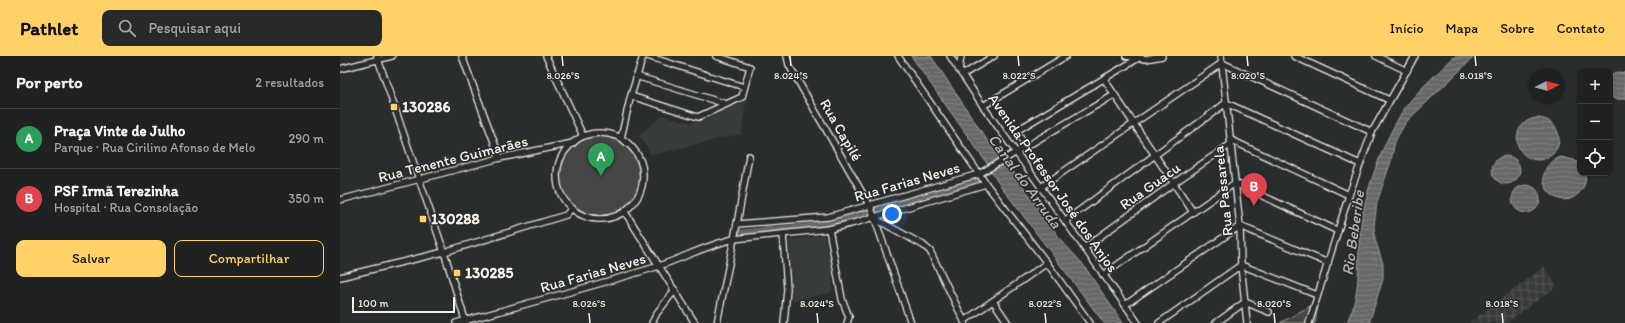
<!DOCTYPE html>
<html lang="pt">
<meta charset="utf-8">
<style>
body{margin:0;font-family:Itim,sans-serif;background:#282a2a;color:#f1f3f6}
.controls{position:absolute;right:12px;top:12px;display:grid;overflow:hidden;border-radius:8px;box-shadow:0 1px 3px #0004}
.controls button{width:36px;height:36px;display:grid;place-items:center;padding:0;border:0;border-bottom:1px solid #3d3f40;background:#202222;color:#f1f3f6;font:20px sans-serif}
.compass{position:absolute;left:1189px;top:12px;width:36px;height:36px;border-radius:50%;background:#202222;box-shadow:0 1px 3px #0004;rotate:84deg}
.scale{position:absolute;left:12px;bottom:10px;width:103px;box-sizing:border-box;padding-left:4px;border:2px solid #f4f1e8;border-top:0;font-size:11px;line-height:14px;white-space:nowrap;color:#f4f1e8;-webkit-text-stroke:3px #2a2d2e;paint-order:stroke}
.you{position:absolute;left:552px;top:158px;width:14px;height:14px;margin:-10px;border:3px solid #fff;border-radius:50%;background:#1a73e8;box-shadow:0 0 0 6px #1a73e833}
.badge{display:grid;place-items:center;width:26px;height:26px;border-radius:50%;background:#ffd166;color:#fff;font-size:13px;font-weight:700}
.pin{position:absolute;translate:-50% -33px;filter:drop-shadow(0 1px 2px #0008)}
.pin::after{content:'';position:absolute;top:21px;width:14px;height:12px;background:inherit;clip-path:polygon(0 0,100% 0,50% 100%)}
.list{margin:0;padding:0;list-style:none}
h2{display:flex;justify-content:space-between;align-items:center;height:52px;margin:0;padding:0 16px;font-size:17px}
h2 small{font-size:13px;font-weight:400;color:#a2a4a5}
.list li{display:grid;grid-template-columns:26px 1fr auto;gap:12px;align-items:center;box-sizing:border-box;height:60px;padding:0 16px;border-top:1px solid #3d3f40}
.list b{display:block;font-size:15px;white-space:nowrap}
.list p{margin:0;font-size:13px;white-space:nowrap;color:#a2a4a5}
.list em{font-size:13px;font-style:normal;color:#a2a4a5}
.actions{display:flex;gap:8px;padding:12px 16px}
.actions a{flex:1;padding:9px 0;border:1px solid #ffd166;border-radius:8px;text-align:center;font-size:14px;color:#ffd166}
.actions .main{background:#ffd166;color:#111}
.icon{flex:none;width:22px;height:22px;fill:none;stroke:currentColor;stroke-width:2;stroke-linecap:round;stroke-linejoin:round}
.map{position:relative;flex:none;width:1285px;height:267px;overflow:hidden}
header{display:flex;align-items:center;gap:24px;box-sizing:border-box;height:56px;padding:0 20px;background:#ffd166;color:#111}
header strong{font-size:19px}
nav{display:flex;gap:22px;margin-inline-start:auto;font-size:14px}
.search{width:280px;height:36px;background:#282a2a;display:flex;align-items:center;gap:10px;box-sizing:border-box;padding:0 14px;border-radius:8px;color:#a2a4a5;font-size:15px}
main{display:flex}
aside{flex:1;background:#202222}
.map>svg:first-child{display:block}
.built{fill:#373a3a}
.industrial{fill:url(#industrial-grid)}
.park{fill:#444645;stroke:#9c9c96}
.water{fill:url(#water-rules);stroke:#9f9f9a}
.lines{fill:none;stroke-linecap:round;stroke-linejoin:round}
.canal{stroke:#676866;stroke-width:7}
.minor-casing{stroke:#f4f1e8;stroke-width:8}
.minor{stroke:#2a2d2e;stroke-width:5.5}
.ticks{fill:none;stroke:#f4f1e8;stroke-width:1.5}
.poi-dot{fill:#ffd166;stroke:#2a2d2e;stroke-width:1.5}
.labels{text-anchor:middle;dominant-baseline:central;stroke-width:3;stroke-linejoin:round;paint-order:stroke}
.poi-label{font-size:15px;font-weight:bold;fill:#f4f1e8;stroke:#2a2d2e;text-anchor:start}
.street-label{font-size:15px;fill:#f4f1e8;stroke:#2a2d2e}
.water-label{font-size:16px;font-style:italic;fill:#b5b3ae;stroke:#2a2d2e}
.ticks-label{font-size:10px;text-anchor:middle;fill:#f4f1e8;stroke:#2a2d2e;stroke-width:3;stroke-linejoin:round;paint-order:stroke}
</style>
<header>
<strong>Pathlet</strong>
<div class="search"><svg class="icon" aria-label="search" viewBox="0 0 24 24"><circle cx="10" cy="10" r="6"/><path d="M15 15l6 6"/></svg>Pesquisar aqui</div>
<nav><a>Início</a><a>Mapa</a><a>Sobre</a><a>Contato</a></nav>
</header>
<main>
<aside>
<h2>Por perto<small>2 resultados</small></h2>
<ul class="list">
<li><span class="badge" style="background:#2e9e5b">A</span><div><b>Praça Vinte de Julho</b><p>Parque · Rua Cirilino Afonso de Melo</p></div><em>290 m</em></li>
<li><span class="badge" style="background:#e0444e">B</span><div><b>PSF Irmã Terezinha</b><p>Hospital · Rua Consolação</p></div><em>350 m</em></li>
</ul>
<div class="actions"><a class="main">Salvar</a><a>Compartilhar</a></div>
</aside>
<div class="map">
<svg width="1285" height="267" viewBox="0 0 1285 267">
<defs>
<pattern id="industrial-grid" width="8" height="8" patternUnits="userSpaceOnUse"><rect width="8" height="8" fill="#373a3a"/><path d="M0 4h8M4 0v8" fill="none" stroke="#555756"/></pattern>
<pattern id="water-rules" width="6" height="5" patternUnits="userSpaceOnUse"><rect width="6" height="5" fill="#676866"/><path d="M0 2.5h6" fill="none" stroke="#7d7e7c"/></pattern>
</defs>
<rect width="100%" height="100%" fill="#2a2d2e"/>
<filter id="ink" filterUnits="userSpaceOnUse"><feTurbulence type="fractalNoise" baseFrequency=".025" numOctaves="2"/><feDisplacementMap in="SourceGraphic" scale="8" xChannelSelector="R" yChannelSelector="G"/><feConvolveMatrix kernelMatrix="1 2 1 2 8 2 1 2 1" color-interpolation-filters="sRGB"/></filter>
<g filter="url(#ink)">
<g class="built">
<polygon points="407,41 401,78 311,99 299,79 323,59 350,67"/>
<polygon points="484,179 490,205 493,209 492,235 489,237 452,245 449,184"/>
</g>
<polygon class="industrial" points="1204,211 1217,230 1166,267 1129,267"/>
<g class="park">
<circle cx="261" cy="120" r="43"/>
<polygon points="979,245 975,267 940,267"/>
</g>
<g class="water">
<polygon points="571,0 591,0 657,99 669,110 721,184 742,207 783,267 764,267 657,125 646,106"/>
<path d="M1115 0H1135L1066 66 1055 85 1051 105 1037 146 1034 170 1035 183 1043 208V223L1029 267H1007C1009 260 1013 254 1014 247 1021 222 1017 194 1021 168 1026 131 1047 75 1070 45 1084 29 1100 15 1115 0Z"/>
<polygon points="1278,16 1285,17 1285,43 1275,43 1270,40 1270,20"/>
<circle cx="1198" cy="83" r="21"/>
<circle cx="1166" cy="114" r="14"/>
<path d="M1221 101 1234 104 1240 108V117H1245C1247 124 1244 132 1239 137 1216 161 1183 115 1221 101Z"/>
<circle cx="1186" cy="143" r="14"/>
</g>
<g class="lines">
<polyline class="canal" points="402,177 484,169 636,126"/>
<g class="minor-casing">
<g id="minor">
<polyline points="37,0 104,196 126,267"/>
<polyline points="122,0 160,102"/>
<polyline points="206,0 243,80"/>
<polyline points="307,0 404,31"/>
<polyline points="447,0 449,9 454,18 531,152 571,267"/>
<polyline points="558,0 646,128 707,207 750,267"/>
<polyline points="610,0 643,50 798,267"/>
<polyline points="786,0 806,3 822,0"/>
<polyline points="881,0 900,170 901,209 907,267"/>
<polyline points="954,0 1049,44"/>
<polyline points="1036,0 1067,15"/>
<polyline points="0,13 52,0"/>
<polyline points="619,14 621,0"/>
<polyline points="622,19 654,0"/>
<polyline points="296,20 386,48"/>
<polyline points="764,23 853,156"/>
<polyline points="291,40 358,61 402,41 410,11 376,0"/>
<polyline points="643,50 726,0"/>
<circle cx="260" cy="120" r="43"/>
<polyline points="281,82 290,43 303,0"/>
<polyline points="891,84 1009,139"/>
<polyline points="686,90 676,75 797,3"/>
<polyline points="701,131 882,7 1032,76"/>
<polyline points="0,144 160,102 233,87"/>
<polyline points="285,156 355,267"/>
<polyline points="536,163 583,189 590,195 625,267"/>
<polyline points="725,165 886,47 1020,108"/>
<polyline points="397,168 409,100"/>
<polyline points="489,173 502,243 509,261 507,267"/>
<polyline points="443,178 447,233 444,267"/>
<polyline points="744,192 834,127 891,88"/>
<polyline points="763,219 895,127 998,175"/>
<polyline points="0,221 104,196 226,159 232,152"/>
<polyline points="653,245 668,267"/>
<polyline points="785,249 900,170 988,207"/>
<polyline points="624,265 707,207"/>
<path d="M116 267C183 249 250 231 316 211 343 202 367 189 394 183L489 173 514 167 646 128"/>
<polyline points="312,267 317,257 335,234"/>
<polyline points="377,267 397,168 488,161 639,118 774,39"/>
<polyline points="819,267 901,209 977,239"/>
<polyline points="876,267 905,246 929,256"/>
<polyline points="969,267 1009,139 1032,76 1075,0"/>
</g>
</g>
<use href="#minor" class="minor"/>
</g>
</g>
<path class="ticks" d="M222 0 223 10M450 0 451 10M678 0 679 10M907 0 908 10M1135 0 1136 10M249 257 250 267M477 257 478 267M705 257 706 267M934 257 935 267M1162 257 1163 267"/>
<g class="poi-dot">
<rect x="50" y="47" width="8" height="8" rx="2"/>
<rect x="79" y="159" width="8" height="8" rx="2"/>
<rect x="113" y="213" width="8" height="8" rx="2"/>
</g>
<g class="labels">
<g class="poi-label">
<text x="62" y="51">130286</text>
<text x="91" y="163">130288</text>
<text x="125" y="217">130285</text>
</g>
<g class="street-label">
<text transform="translate(501 74) rotate(60)">Rua Capilé</text>
<text transform="translate(113 103) rotate(-14)">Rua Tenente Guimarães</text>
<text transform="translate(567 126) rotate(-16)">Rua Farias Neves</text>
<text transform="translate(713 127) rotate(55)">Avenida Professor José dos Anjos</text>
<text transform="translate(810 130) rotate(-35)">Rua Guacu</text>
<text transform="translate(883 135) rotate(-96)">Rua Passarela</text>
<text transform="translate(253 217) rotate(-16)">Rua Farias Neves</text>
</g>
<g class="water-label">
<text transform="translate(685 125) rotate(54)">Canal do Arruda</text>
<text transform="translate(1013 177) rotate(-82)">Rio Beberibe</text>
</g>
</g>
<g class="ticks-label">
<text x="223" y="23">8.026°S</text>
<text x="451" y="23">8.024°S</text>
<text x="679" y="23">8.022°S</text>
<text x="908" y="23">8.020°S</text>
<text x="1136" y="23">8.018°S</text>
<text x="249" y="251">8.026°S</text>
<text x="477" y="251">8.024°S</text>
<text x="705" y="251">8.022°S</text>
<text x="934" y="251">8.020°S</text>
<text x="1162" y="251">8.018°S</text>
</g>
</svg>
<div class="controls">
<button>+</button>
<button>−</button>
<button><svg class="icon" aria-label="locate" viewBox="0 0 24 24"><circle cx="12" cy="12" r="6"/><path d="M12 2v4M12 18v4M2 12h4M18 12h4"/></svg></button>
</div>
<svg class="compass" viewBox="-18 -18 36 36"><path d="M0-13l5 13h-10z" fill="#e53935"/><path d="M0 13l5-13h-10z" fill="#a2a4a5"/></svg>
<div class="scale">100 m</div>
<div class="you"></div>
<div class="pin badge" style="left:261px;top:120px;background:#2e9e5b">A</div>
<div class="pin badge" style="left:914px;top:150px;background:#e0444e">B</div>
</div>
</main>
